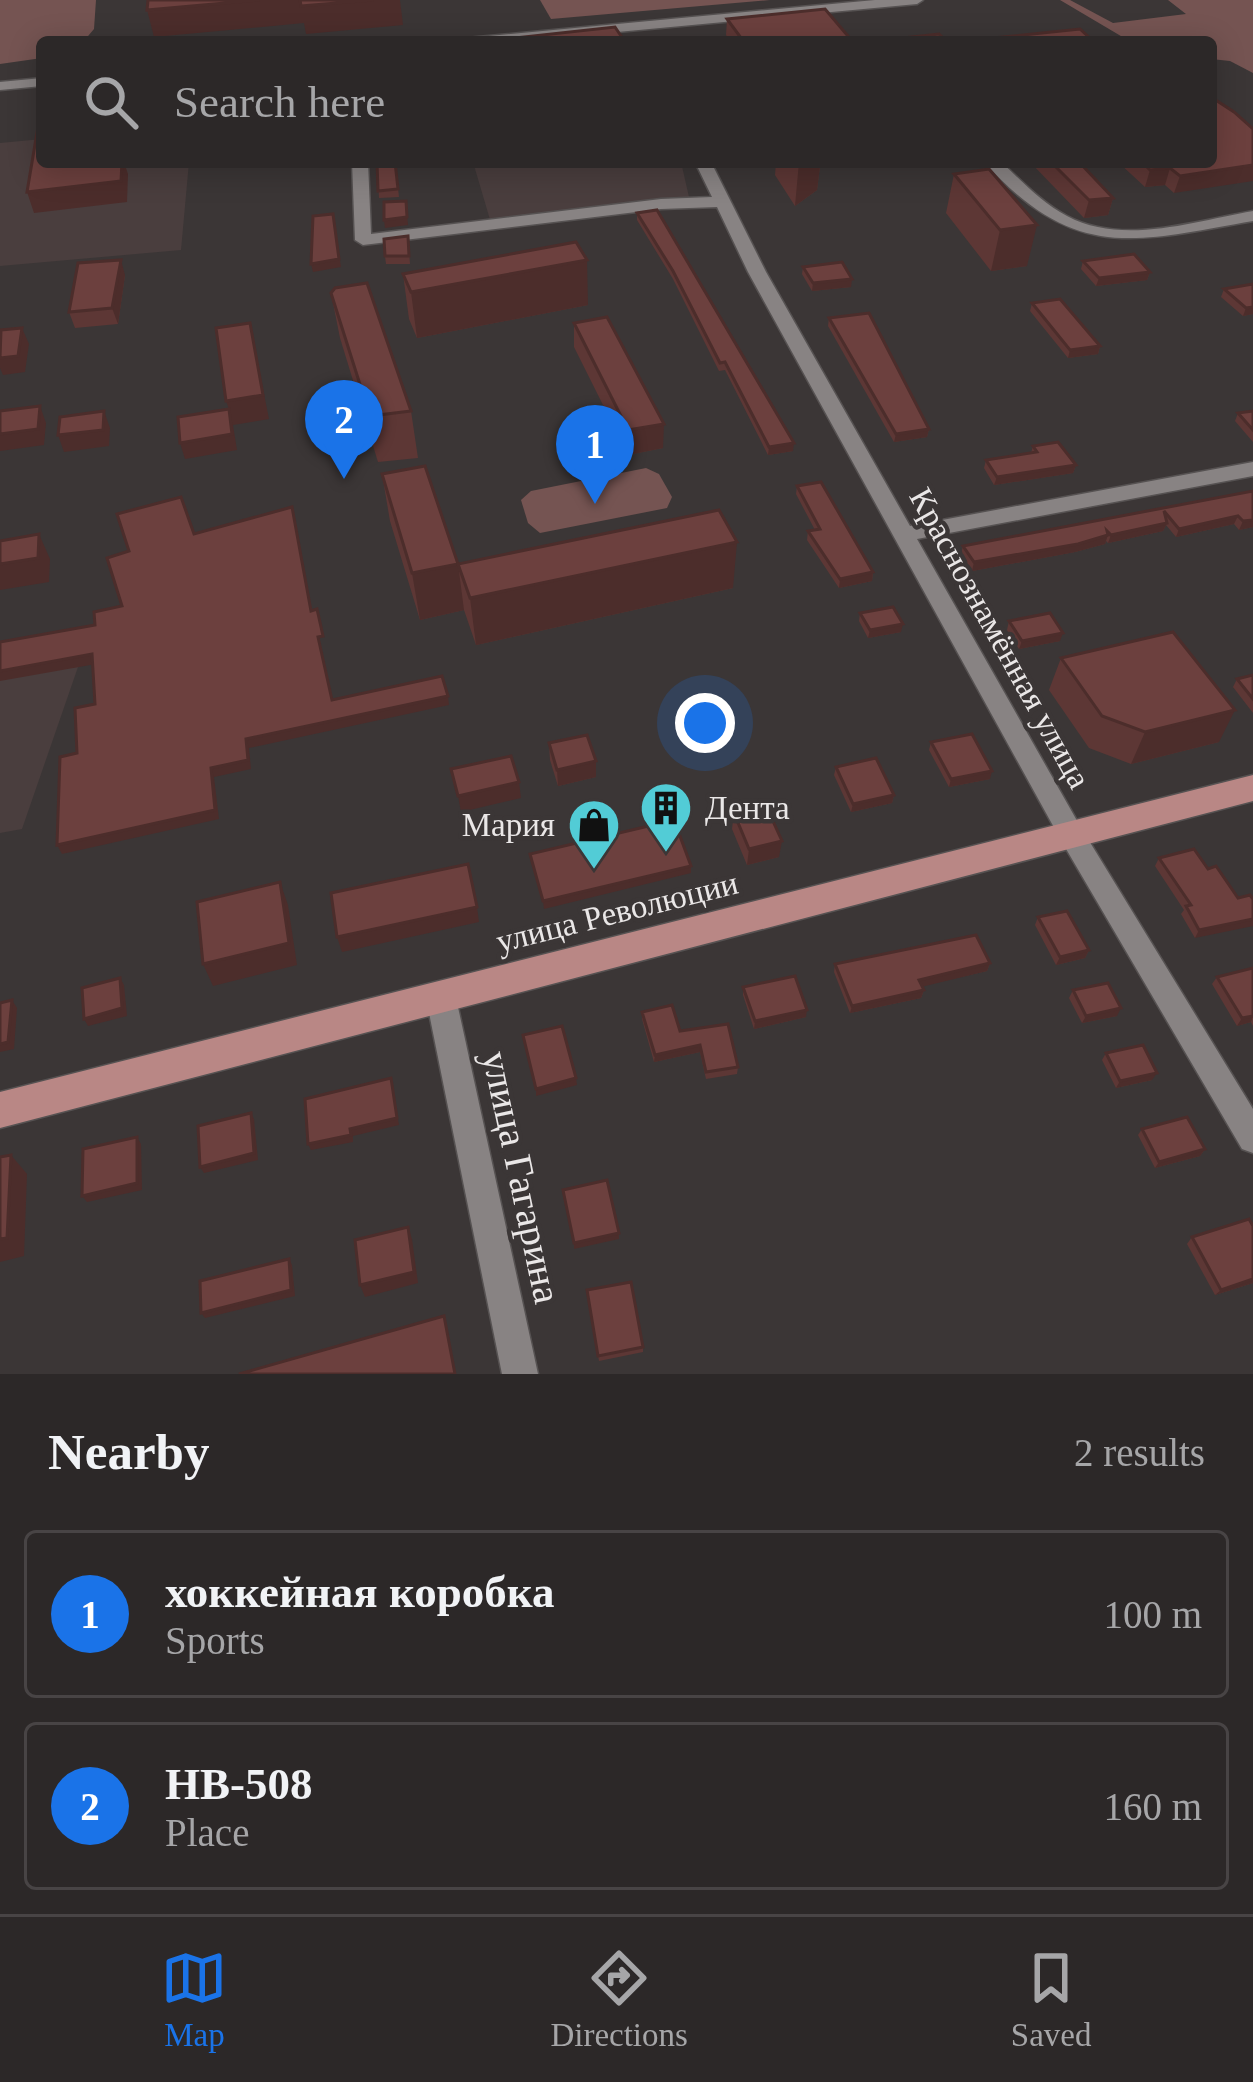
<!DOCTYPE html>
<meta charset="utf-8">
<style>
body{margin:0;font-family:Georgia,serif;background:#343030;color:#f1f3f6}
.you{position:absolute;left:705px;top:723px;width:42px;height:42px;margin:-30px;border:9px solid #fff;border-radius:50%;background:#1a73e8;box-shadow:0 0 0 18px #1a73e833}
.badge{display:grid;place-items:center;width:78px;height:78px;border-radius:50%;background:#1a73e8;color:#fff;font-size:39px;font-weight:700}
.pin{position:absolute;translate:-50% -99px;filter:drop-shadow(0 3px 6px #0008)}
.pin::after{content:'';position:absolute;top:63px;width:42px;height:36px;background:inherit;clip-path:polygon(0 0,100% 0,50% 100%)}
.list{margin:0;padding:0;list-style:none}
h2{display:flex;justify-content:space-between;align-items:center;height:156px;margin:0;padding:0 48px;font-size:51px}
h2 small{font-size:39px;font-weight:400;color:#a6a6a8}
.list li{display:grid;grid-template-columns:78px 1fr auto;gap:36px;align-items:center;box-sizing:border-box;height:168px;margin:0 24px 24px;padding:0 24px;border:3px solid #484445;border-radius:12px}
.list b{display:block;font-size:45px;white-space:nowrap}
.list p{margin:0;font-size:39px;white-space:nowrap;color:#a6a6a8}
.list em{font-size:39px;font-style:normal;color:#a6a6a8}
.icon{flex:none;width:66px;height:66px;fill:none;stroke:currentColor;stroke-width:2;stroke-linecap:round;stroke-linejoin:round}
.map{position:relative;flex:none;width:1253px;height:1374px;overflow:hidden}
.search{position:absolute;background:#2c2828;box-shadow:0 6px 30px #0003;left:36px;right:36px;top:36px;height:132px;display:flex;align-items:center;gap:30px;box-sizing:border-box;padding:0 42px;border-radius:12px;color:#a6a6a8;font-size:45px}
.sheet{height:540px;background:#2c2828}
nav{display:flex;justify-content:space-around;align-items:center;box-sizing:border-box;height:168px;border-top:3px solid #484445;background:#2c2828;font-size:33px;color:#a6a6a8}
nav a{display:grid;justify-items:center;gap:6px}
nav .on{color:#1a73e8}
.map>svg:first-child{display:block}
.built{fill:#4a3e3e}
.green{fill:#755452}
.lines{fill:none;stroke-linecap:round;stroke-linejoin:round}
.minor-casing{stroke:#565252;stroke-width:3}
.major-casing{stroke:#565252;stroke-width:3}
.minor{fill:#888383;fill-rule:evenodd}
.major{fill:#b98785;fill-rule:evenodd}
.wall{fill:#5d3735}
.shaded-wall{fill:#4c2d2b}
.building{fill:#6c403e;stroke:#4c2d2b;stroke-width:3}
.labels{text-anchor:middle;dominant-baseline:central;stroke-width:9;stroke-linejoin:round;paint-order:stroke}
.street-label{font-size:33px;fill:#eae7e7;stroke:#3b3636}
.poi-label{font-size:33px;fill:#eae7e7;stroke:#3b3636;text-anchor:start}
.near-street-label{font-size:39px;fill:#eae7e7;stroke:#3b3636}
</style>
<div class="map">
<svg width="1253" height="1374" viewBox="0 0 1253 1374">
<rect width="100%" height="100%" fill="#3b3636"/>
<g class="built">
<polygon points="42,139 42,162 189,162 181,250 0,266 0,143"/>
<polygon points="473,162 681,162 689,197 491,223"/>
<polygon points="78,638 78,667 22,829 0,833 0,652"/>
</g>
<g class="green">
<polygon points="0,0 96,0 94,29 83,42 42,42 42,58 0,64"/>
<polygon points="540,0 770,0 551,19"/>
<polygon points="1060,0 1070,0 1113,23 1186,14 1168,0 1253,0 1253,73 1230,61 1211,59 1211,42 1131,42"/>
<polygon points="646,468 659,474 672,497 667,508 540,533 528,523 521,500 531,491"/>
</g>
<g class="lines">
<g class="minor-casing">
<g id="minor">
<polygon points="875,0 923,0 917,4 511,42 460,42 467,38"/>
<polygon points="42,78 42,86 0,90 0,82"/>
<polygon points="352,162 368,162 371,234 661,199 712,197 695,162 711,162 766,272 910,526 1253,462 1253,476 917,539 1080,826 1253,1109 1253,1153 1242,1149 1062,842 748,272 717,207 661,209 363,245 355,240"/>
<path d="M984 162H1001C1022 181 1042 203 1067 216 1123 246 1195 221 1253 211V221C1133 242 1075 262 984 162Z"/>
<polygon points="441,985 451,989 456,998 538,1374 502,1374 426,998 431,989"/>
</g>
</g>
<g class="major-casing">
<polygon id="major" points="1253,775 1253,801 0,1128 0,1092"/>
</g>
<use href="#minor" class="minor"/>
<use href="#major" class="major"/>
</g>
<g class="wall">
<polygon points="727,19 853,42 731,42 726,35"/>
<polygon points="377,162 395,162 399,197 379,198"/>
<polygon points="776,162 858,162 820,166 817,190 795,206 775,175"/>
<polygon points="1030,162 1079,162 1113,198 1108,215 1084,218"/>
<polygon points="1118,162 1211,162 1174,193 1165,185 1145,187"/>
<polygon points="989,169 1027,266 991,271 946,213 954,174"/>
<polygon points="637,213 793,451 768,455 725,370 719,371 673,279 637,220"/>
<polygon points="408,236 410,264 386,264 385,256"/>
<polygon points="1083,261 1150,272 1147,280 1096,286 1081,269"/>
<polygon points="803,267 851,287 812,291 802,274"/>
<polygon points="403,274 588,305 417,338 409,319"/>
<polygon points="125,275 118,324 75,328 69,312"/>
<polygon points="1253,284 1253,314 1243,316 1221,297 1224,289"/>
<polygon points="331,293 411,411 418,458 378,462 340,338"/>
<polygon points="1032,303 1100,346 1098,354 1068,358 1030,311"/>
<polygon points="829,318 929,429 927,437 894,442 828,326"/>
<polygon points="574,323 663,448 628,455 574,347"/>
<polygon points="1253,411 1253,442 1235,421 1238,413"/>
<polygon points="1033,446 1076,465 1073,473 994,485 984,468 986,460 1031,453"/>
<polygon points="382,474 458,564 733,588 476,645 464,610 420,620 390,521"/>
<polygon points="797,486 873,572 872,581 839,588 807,540 808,531 815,530 796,494"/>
<polygon points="1253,491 1253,527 1239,530 1234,524 1176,537 1166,525 1163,531 1108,543 1106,541 1105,544 1075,552 972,571 961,554 963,546"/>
<polygon points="860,613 901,632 868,638 859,621"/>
<polygon points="1009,621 1060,641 1019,649 1007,630"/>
<polygon points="1061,658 1219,742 1131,764 1089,748 1049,690"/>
<polygon points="1253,675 1253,713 1233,687 1237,679"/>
<polygon points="931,742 990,779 949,787 929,750"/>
<polygon points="549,743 596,777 558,786 550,760"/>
<polygon points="836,767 894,795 892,803 851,812 834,775"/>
<polygon points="734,813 779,857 747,865 732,829"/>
<polygon points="1159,858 1208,869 1238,898 1195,938 1181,914 1184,910 1155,866"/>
<polygon points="1038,917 1089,950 1085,958 1056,965 1035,925"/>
<polygon points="990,963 987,971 922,986 924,990 921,998 850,1013 834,972 835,964"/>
<polygon points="1253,968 1253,1026 1251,1022 1237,1026 1212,984 1217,977"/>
<polygon points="743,987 806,1017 754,1029 743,995"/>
<polygon points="1073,990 1117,1016 1082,1023 1069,998"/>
<polygon points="642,1012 738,1067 737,1074 706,1079 700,1052 654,1062 642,1019"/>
<polygon points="1106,1053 1152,1080 1116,1088 1102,1060"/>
<polygon points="1142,1129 1205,1149 1200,1156 1155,1168 1138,1135"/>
<polygon points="1253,1226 1253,1283 1215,1295 1187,1244 1192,1237"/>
<polygon points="587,1290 643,1347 643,1352 599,1361"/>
</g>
<g class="shaded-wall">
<polygon points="259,0 400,0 403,25 306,34 304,23 154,37 147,10"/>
<polygon points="122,162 124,162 128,174 127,202 34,213 27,192"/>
<polygon points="799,162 857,162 820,166 817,190 795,206"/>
<polygon points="1253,165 1253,181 1174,193 1180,176"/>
<polygon points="1170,168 1165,185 1145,187 1150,170"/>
<polygon points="1113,198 1108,215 1084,218 1089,200"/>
<polygon points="406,201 408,225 385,228 384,220"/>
<polygon points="333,214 341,267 313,272 311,264"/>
<polygon points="1037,225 1027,266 991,271 1000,230"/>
<polygon points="121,260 125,275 118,324 112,308"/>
<polygon points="587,260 588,305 417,338 411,292"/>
<polygon points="1150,272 1147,280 1096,286 1099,278"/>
<polygon points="852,279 851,287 812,291 813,283"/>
<polygon points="1253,307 1253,314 1243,316 1246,308"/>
<polygon points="250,323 269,419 233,425 237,450 185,459 180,443 229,409 226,401"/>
<polygon points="22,328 29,344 25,372 3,375 0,368 0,358"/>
<polygon points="1100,346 1098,354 1068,358 1070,350"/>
<polygon points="40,406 46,423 44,445 0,451 0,434"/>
<polygon points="104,411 110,428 109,446 64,452 58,435"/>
<polygon points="664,424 663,448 628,455 628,430"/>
<polygon points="929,429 927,437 894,442 896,434"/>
<polygon points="794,443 793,451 768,455 769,447"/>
<polygon points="1076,465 1073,473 994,485 997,477"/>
<polygon points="1238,516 1234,524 1176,537 1179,529"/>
<polygon points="1253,520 1253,527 1239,530 1243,521"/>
<polygon points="1167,523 1163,531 1108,543 1111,535"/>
<polygon points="39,534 50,559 49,582 0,590 0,564"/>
<polygon points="1108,535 1105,544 1075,552 972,571 974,562"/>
<polygon points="737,542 733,588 476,645 470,598"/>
<polygon points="458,564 464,610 420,620 412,573"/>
<polygon points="873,572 872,581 839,588 840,579"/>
<polygon points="903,624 901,632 868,638 870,630"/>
<polygon points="1063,633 1060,641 1019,649 1022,641"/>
<polygon points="92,654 96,664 0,681 0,671"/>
<polygon points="448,696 449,705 249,748 251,769 214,777 219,819 62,854 57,845 211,768 246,739"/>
<polygon points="1235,710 1219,742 1131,764 1145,732"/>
<polygon points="596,761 596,777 558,786 557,770"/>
<polygon points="992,771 990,779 949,787 951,779"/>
<polygon points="519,782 521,798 461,812 458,796"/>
<polygon points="894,795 892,803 851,812 853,804"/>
<polygon points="782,841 779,857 747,865 749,849"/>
<polygon points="691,866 691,873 544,909 543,901"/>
<polygon points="280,882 288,905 297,965 213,986 203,964"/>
<polygon points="477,907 479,922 342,952 337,937"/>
<polygon points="1253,919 1253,926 1195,938 1199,930"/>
<polygon points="1089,950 1085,958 1056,965 1060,957"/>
<polygon points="990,963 987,971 917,988 919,980"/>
<polygon points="120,978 124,985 127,1016 88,1026 84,1019"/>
<polygon points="924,990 921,998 850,1013 852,1006"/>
<polygon points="12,1000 17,1008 14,1049 0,1052 0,1044"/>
<polygon points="1121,1008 1117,1016 1082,1023 1086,1016"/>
<polygon points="807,1010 806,1017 754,1029 755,1021"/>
<polygon points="1253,1016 1251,1022 1237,1026 1242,1018"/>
<polygon points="700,1045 700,1052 654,1062 655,1055"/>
<polygon points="1157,1073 1152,1080 1116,1088 1120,1081"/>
<polygon points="391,1078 399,1125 353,1136 353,1142 311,1150 308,1144 350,1129"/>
<polygon points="576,1078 577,1085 536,1096 536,1089"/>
<polygon points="251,1113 254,1119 258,1160 204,1173 200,1167"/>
<polygon points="137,1137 141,1144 142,1190 87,1202 82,1196"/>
<polygon points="1205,1149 1200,1156 1155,1168 1159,1162"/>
<polygon points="11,1155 27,1174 24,1256 0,1262 0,1239"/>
<polygon points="408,1227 412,1239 418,1283 365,1297 360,1285"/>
<polygon points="619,1233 619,1239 574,1249 574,1243"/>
<polygon points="289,1259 292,1265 295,1296 205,1318 201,1313"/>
<polygon points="1253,1279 1253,1283 1215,1295 1221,1290"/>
</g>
<g class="building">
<polygon points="148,0 259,0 147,10"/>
<polygon points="300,0 373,0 301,6"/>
<polygon points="825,9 853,42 744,42 727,19"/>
<polygon points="615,27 625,42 479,42"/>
<polygon points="1080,29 1094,42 955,42"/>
<polygon points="939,34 947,42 866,42"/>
<polygon points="1211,97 1234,112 1253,129 1253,165 1180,176 1170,168 1150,170 1142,162 1211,162"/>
<polygon points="42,103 42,162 122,162 121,181 27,192"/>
<polygon points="377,162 395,162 398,189 378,191"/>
<polygon points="1051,162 1079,162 1113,198 1089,200"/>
<polygon points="989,169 1037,225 1000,230 954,174"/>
<polygon points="406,201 407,217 384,220 384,202"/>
<polygon points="657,210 794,443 769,447 725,362 720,363 673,271 637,213"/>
<polygon points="333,214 339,259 311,264 313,216"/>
<polygon points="408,236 409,256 385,256 384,239"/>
<polygon points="576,242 587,260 411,292 403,274"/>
<polygon points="1134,254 1150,272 1099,278 1083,261"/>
<polygon points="121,260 112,308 69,312 78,263"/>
<polygon points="842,262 852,279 813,283 803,267"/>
<polygon points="367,283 411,411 370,416 331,293 335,288"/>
<polygon points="1253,284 1253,307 1246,308 1224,289"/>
<polygon points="1060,299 1100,346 1070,350 1032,303"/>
<polygon points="869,313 929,429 896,434 829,318"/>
<polygon points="607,317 664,424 628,430 574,323"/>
<polygon points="250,323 263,395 226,401 216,328"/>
<polygon points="22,328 18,356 0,358 1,330"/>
<polygon points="40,406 38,429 0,434 0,411"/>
<polygon points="229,409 232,434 180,443 178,417"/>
<polygon points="104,411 103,430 58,435 60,417"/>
<polygon points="1253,411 1253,430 1238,413"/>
<polygon points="1058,442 1076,465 997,477 986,460 1037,452 1033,446"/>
<polygon points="425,466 458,564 412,573 382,474"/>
<polygon points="821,482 873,572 840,579 808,531 820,529 797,486"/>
<polygon points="1253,491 1253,520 1243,521 1238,516 1179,529 1164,511 1167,523 1111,535 1107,531 1108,535 1078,544 974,562 963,546"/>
<polygon points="181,497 194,534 292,507 311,611 317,609 323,636 318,637 332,700 442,676 448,696 246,739 248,760 211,768 215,810 57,845 60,757 77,753 75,708 95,704 92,654 0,671 0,642 95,625 94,612 122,606 107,558 129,551 117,514"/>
<polygon points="719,510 737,542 470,598 458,564"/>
<polygon points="39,534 38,558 0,564 0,541"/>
<polygon points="893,607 903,624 870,630 860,613"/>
<polygon points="1050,613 1063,633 1022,641 1009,621"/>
<polygon points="1173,632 1235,710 1145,732 1102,716 1061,658"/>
<polygon points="1253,675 1253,699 1237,679"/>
<polygon points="972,734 992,771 951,779 931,742"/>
<polygon points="587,735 596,761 557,770 549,743"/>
<polygon points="511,756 519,782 458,796 451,769"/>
<polygon points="876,758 894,795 853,804 836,767"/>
<polygon points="766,806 782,841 749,849 734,813"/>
<polygon points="674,820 691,866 543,901 530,854"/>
<polygon points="1194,849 1208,869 1216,866 1238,898 1250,895 1253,899 1253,919 1199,930 1186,906 1191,905 1159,858"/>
<polygon points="468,864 477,907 337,937 331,893"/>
<polygon points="280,882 289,943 203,964 197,902"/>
<polygon points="1067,911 1089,950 1060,957 1038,917"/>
<polygon points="976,935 990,963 919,980 924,990 852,1006 835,964"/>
<polygon points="1253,968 1253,1016 1242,1018 1217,977"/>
<polygon points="795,976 807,1010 755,1021 743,987"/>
<polygon points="120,978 122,1008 84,1019 82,988"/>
<polygon points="1108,983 1121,1008 1086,1016 1073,990"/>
<polygon points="12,1000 8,1042 0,1044 0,1003"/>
<polygon points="672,1005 680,1031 728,1024 738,1067 706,1072 700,1045 655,1055 642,1012"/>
<polygon points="562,1026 576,1078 536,1089 523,1035"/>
<polygon points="1143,1045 1157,1073 1120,1081 1106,1053"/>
<polygon points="391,1078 397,1118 350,1129 351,1135 308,1144 305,1099"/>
<polygon points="251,1113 254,1153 200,1167 198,1126"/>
<polygon points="1187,1117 1205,1149 1159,1162 1142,1129"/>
<polygon points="137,1137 137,1183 82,1196 83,1149"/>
<polygon points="11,1155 7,1238 0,1239 0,1157"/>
<polygon points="607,1180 619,1233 574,1243 563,1190"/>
<polygon points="1249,1219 1253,1226 1253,1279 1221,1290 1192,1237"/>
<polygon points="408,1227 414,1272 360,1285 355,1240"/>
<polygon points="289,1259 291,1290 201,1313 200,1281"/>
<polygon points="631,1282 643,1347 598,1356 587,1290"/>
<polygon points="444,1316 455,1374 239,1374"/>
</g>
<defs>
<g id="building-pin" transform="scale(2.7)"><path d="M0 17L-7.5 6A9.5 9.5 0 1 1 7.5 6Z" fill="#52ccd6" stroke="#3b3636"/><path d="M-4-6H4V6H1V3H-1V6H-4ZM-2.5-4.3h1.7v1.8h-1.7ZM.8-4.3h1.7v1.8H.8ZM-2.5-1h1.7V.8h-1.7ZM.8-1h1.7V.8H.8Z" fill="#111"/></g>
<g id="shop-pin" transform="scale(2.7)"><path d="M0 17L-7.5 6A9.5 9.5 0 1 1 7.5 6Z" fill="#52ccd6" stroke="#3b3636"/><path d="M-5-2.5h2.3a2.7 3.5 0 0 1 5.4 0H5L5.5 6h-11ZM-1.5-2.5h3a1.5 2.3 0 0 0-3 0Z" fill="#111"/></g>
</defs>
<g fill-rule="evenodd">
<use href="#building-pin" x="666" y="808"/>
<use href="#shop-pin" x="594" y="825"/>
</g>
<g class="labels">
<g class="street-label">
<text transform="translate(1000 638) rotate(61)">Краснознамённая улица</text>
<text transform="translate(617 912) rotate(-14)">улица Революции</text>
</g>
<g class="poi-label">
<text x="705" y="808">Дента</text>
<text x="555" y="825" text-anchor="end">Мария</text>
</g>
<g class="near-street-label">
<text transform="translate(522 1177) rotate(78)">улица Гагарина</text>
</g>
</g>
</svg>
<div class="you"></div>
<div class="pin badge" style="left:595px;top:504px">1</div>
<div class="pin badge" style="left:344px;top:479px">2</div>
<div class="search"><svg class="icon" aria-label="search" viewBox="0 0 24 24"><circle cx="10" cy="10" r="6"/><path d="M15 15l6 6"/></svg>Search here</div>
</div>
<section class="sheet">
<h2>Nearby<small>2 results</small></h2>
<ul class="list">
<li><span class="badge">1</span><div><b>хоккейная коробка</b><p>Sports</p></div><em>100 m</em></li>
<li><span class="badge">2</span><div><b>НВ-508</b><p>Place</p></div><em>160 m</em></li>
</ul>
</section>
<nav>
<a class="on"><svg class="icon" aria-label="map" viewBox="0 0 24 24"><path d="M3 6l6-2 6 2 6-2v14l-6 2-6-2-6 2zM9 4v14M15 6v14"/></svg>Map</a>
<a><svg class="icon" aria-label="directions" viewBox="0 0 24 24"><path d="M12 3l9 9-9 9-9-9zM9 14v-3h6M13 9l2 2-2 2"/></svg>Directions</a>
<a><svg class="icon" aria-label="saved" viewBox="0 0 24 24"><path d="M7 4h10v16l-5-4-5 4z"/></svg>Saved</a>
</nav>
